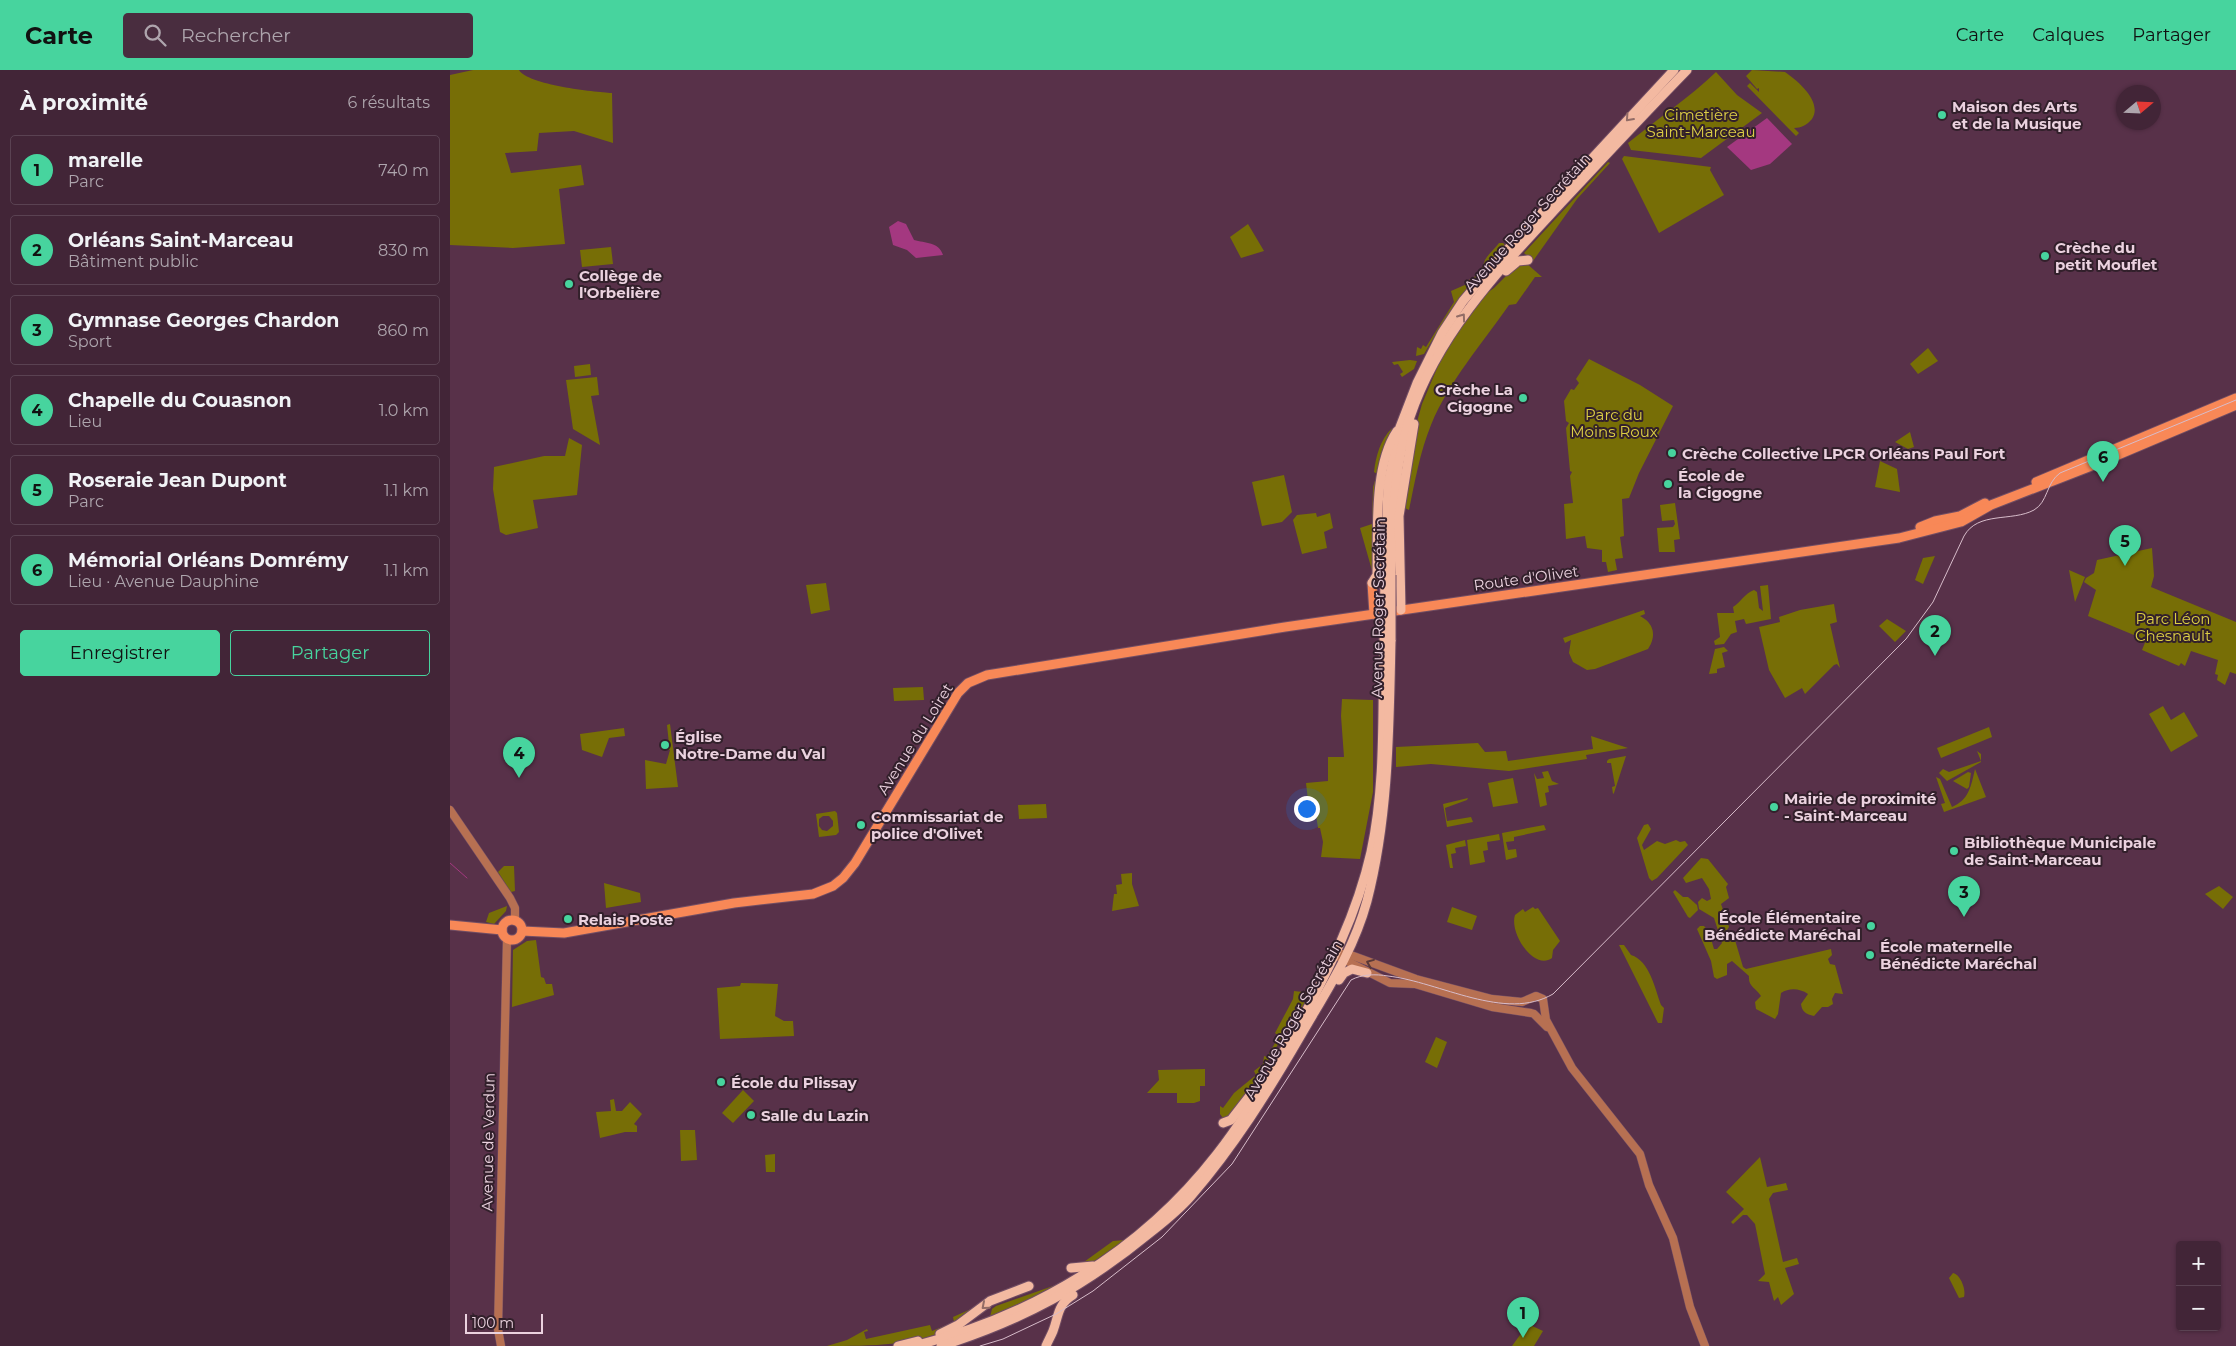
<!DOCTYPE html>
<html lang="fr">
<meta charset="utf-8">
<style>
body{margin:0;font-family:Montserrat,sans-serif;background:#492d3f;color:#f1f3f6}
.controls{position:absolute;right:15px;bottom:15px;display:grid;overflow:hidden;border-radius:5px;box-shadow:0 1px 4px #0004}
.controls button{width:45px;height:45px;display:grid;place-items:center;padding:0;border:0;border-bottom:1px solid #5a4252;background:#422537;color:#f1f3f6;font:25px sans-serif}
.compass{position:absolute;left:1666px;top:15px;width:45px;height:45px;border-radius:50%;background:#422537;box-shadow:0 1px 4px #0004;rotate:71deg}
.scale{position:absolute;left:15px;bottom:12px;width:78px;box-sizing:border-box;padding-left:5px;border:2px solid #ebd2df;border-top:0;font-size:14px;line-height:18px;white-space:nowrap;color:#ebd2df;-webkit-text-stroke:4px #32202b;paint-order:stroke}
.you{position:absolute;left:856px;top:738px;width:18px;height:18px;margin:-12px;border:4px solid #fff;border-radius:50%;background:#1a73e8;box-shadow:0 0 0 8px #1a73e833}
.badge{display:grid;place-items:center;width:32px;height:32px;border-radius:50%;background:#47d49e;color:#111;font-size:16px;font-weight:700}
.pin{position:absolute;translate:-50% -41px;filter:drop-shadow(0 1px 2px #0008)}
.pin::after{content:'';position:absolute;top:26px;width:18px;height:15px;background:inherit;clip-path:polygon(0 0,100% 0,50% 100%)}
.list{margin:0;padding:0;list-style:none}
h2{display:flex;justify-content:space-between;align-items:center;height:65px;margin:0;padding:0 20px;font-size:21px}
h2 small{font-size:16px;font-weight:400;color:#aea5ad}
.list li{display:grid;grid-template-columns:32px 1fr auto;gap:15px;align-items:center;box-sizing:border-box;height:70px;margin:0 10px 10px;padding:0 10px;border:1px solid #5a4252;border-radius:5px}
.list b{display:block;font-size:19px;white-space:nowrap}
.list p{margin:0;font-size:16px;white-space:nowrap;color:#aea5ad}
.list em{font-size:16px;font-style:normal;color:#aea5ad}
.actions{display:flex;gap:10px;padding:15px 20px}
.actions a{flex:1;padding:11px 0;border:1px solid #47d49e;border-radius:5px;text-align:center;font-size:18px;color:#47d49e}
.actions .main{background:#47d49e;color:#111}
.icon{flex:none;width:28px;height:28px;fill:none;stroke:currentColor;stroke-width:2;stroke-linecap:round;stroke-linejoin:round}
.map{position:relative;flex:none;width:1786px;height:1276px;overflow:hidden}
header{display:flex;align-items:center;gap:30px;box-sizing:border-box;height:70px;padding:0 25px;background:#47d49e;color:#111}
header strong{font-size:24px}
nav{display:flex;gap:28px;margin-inline-start:auto;font-size:18px}
.search{width:350px;height:45px;background:#492d3f;display:flex;align-items:center;gap:12px;box-sizing:border-box;padding:0 18px;border-radius:5px;color:#aea5ad;font-size:19px}
main{display:flex}
aside{flex:1;background:#422537}
.map>svg:first-child{display:block}
.green{fill:#776e06;fill-rule:evenodd}
.water{fill:#a43880}
.lines{fill:none;stroke-linecap:round;stroke-linejoin:round}
.stream{stroke:#a43880;stroke-width:1}
.tertiary-casing{stroke:#724e64;stroke-width:9}
.secondary-casing{stroke:#724e64;stroke-width:11}
.primary-casing{stroke:#724e64;stroke-width:11}
.tertiary{stroke:#b77052;stroke-width:8}
.secondary{stroke:#f88857;stroke-width:9}
.primary{stroke:#f3b9a1;stroke-width:9}
.tram{stroke:#d7bcca;stroke-width:1}
.primary-bridge-casing{stroke:#724e64;stroke-width:11;stroke-linecap:butt}
.primary-bridge{stroke:#f3b9a1;stroke-width:9}
.oneway{stroke:#926c66}
.oneway2{stroke:#5a3837}
.poi-dot{fill:#47d49e;stroke:#32202b;stroke-width:2}
.labels{text-anchor:middle;dominant-baseline:central;stroke-width:4;stroke-linejoin:round;paint-order:stroke}
.poi-label{font-size:15px;font-weight:bold;fill:#ebd2df;stroke:#32202b;text-anchor:start}
.park-label{font-size:15px;fill:#ddcf45;stroke:#32202b}
.street-label{font-size:15px;fill:#ebd2df;stroke:#32202b}
</style>
<header>
<strong>Carte</strong>
<div class="search"><svg class="icon" aria-label="search" viewBox="0 0 24 24"><circle cx="10" cy="10" r="6"/><path d="M15 15l6 6"/></svg>Rechercher</div>
<nav><a>Carte</a><a>Calques</a><a>Partager</a></nav>
</header>
<main>
<aside>
<h2>À proximité<small>6 résultats</small></h2>
<ul class="list">
<li><span class="badge">1</span><div><b>marelle</b><p>Parc</p></div><em>740 m</em></li>
<li><span class="badge">2</span><div><b>Orléans Saint-Marceau</b><p>Bâtiment public</p></div><em>830 m</em></li>
<li><span class="badge">3</span><div><b>Gymnase Georges Chardon</b><p>Sport</p></div><em>860 m</em></li>
<li><span class="badge">4</span><div><b>Chapelle du Couasnon</b><p>Lieu</p></div><em>1.0 km</em></li>
<li><span class="badge">5</span><div><b>Roseraie Jean Dupont</b><p>Parc</p></div><em>1.1 km</em></li>
<li><span class="badge">6</span><div><b>Mémorial Orléans Domrémy</b><p>Lieu · Avenue Dauphine</p></div><em>1.1 km</em></li>
</ul>
<div class="actions"><a class="main">Enregistrer</a><a>Partager</a></div>
</aside>
<div class="map">
<svg width="1786" height="1276" viewBox="0 0 1786 1276">
<rect width="100%" height="100%" fill="#583149"/>
<g class="green">
<path d="M23 0H69C78 15 144 22 162 23L163 73 124 61 89 63 87 81 55 83 61 103 131 95 134 115 109 119 115 174 63 178 0 175V5Z"/>
<path d="M1302 0 1335 2C1348 11 1373 32 1362 49 1357 55 1351 58 1344 58L1349 63 1346 66 1297 16 1300 13 1309 22V18L1307 19 1296 6Z"/>
<path d="M1266 2 1287 25 1312 43 1251 88 1181 80 1178 73C1207 49 1239 28 1266 2Z"/>
<polygon points="1174,86 1261,97 1260,100 1274,125 1209,163 1172,89"/>
<polygon points="1158,92 1160,93 1127,129 1083,191 1074,183"/>
<polygon points="798,154 814,181 791,188 780,167"/>
<path d="M1049 173H1053L1057 177 990 257 974 284 966 286 967 277 971 279 973 275 976 277 1004 232 1001 221 1017 214 1016 211C1028 207 1031 201 1035 190 1038 184 1045 179 1049 173Z"/>
<polygon points="161,177 163,194 132,197 130,180"/>
<path d="M1070 192 1076 193 1092 207H1085L1066 234 1059 235C1032 274 999 311 981 355 970 382 965 411 959 440L955 438 965 359 972 334 988 296 1005 262 1031 227 1044 218Z"/>
<polygon points="1478,278 1488,291 1468,304 1460,294"/>
<polygon points="1139,289 1190,315 1223,336 1189,403 1179,428 1172,429 1174,466 1170,467 1173,488 1165,489 1167,500 1158,502 1156,492 1152,492 1152,480 1137,478 1135,466 1116,469 1114,434 1123,433 1120,406 1122,402 1120,401 1116,358 1119,353 1116,351 1114,331 1121,319 1124,320 1129,313 1126,309"/>
<polygon points="960,290 967,291 964,299 952,307 950,304 953,302 948,294 944,295 942,292"/>
<polygon points="140,294 141,305 125,307 124,296"/>
<polygon points="147,307 149,325 141,326 150,375 123,359 116,310"/>
<path d="M942 358 935 379 923 504 910 458 922 454 923 417 927 404 924 402C926 386 930 370 942 358Z"/>
<polygon points="1460,362 1464,377 1458,379 1445,372"/>
<polygon points="119,368 132,375 127,425 83,430 88,458 56,465 50,462 43,419 44,397 94,386 115,386"/>
<polygon points="1430,391 1447,399 1450,422 1425,417"/>
<polygon points="834,405 842,442 832,452 812,456 802,412"/>
<polygon points="1225,433 1230,469 1224,470 1225,482 1209,482 1207,458 1223,457 1225,454 1224,450 1212,451 1210,435"/>
<polygon points="866,443 867,447 880,443 883,458 874,462 877,478 852,484 843,450 847,445"/>
<polygon points="1702,478 1704,506 1701,517 1786,552 1786,604 1780,602 1775,615 1767,610 1768,605 1765,604 1768,590 1741,581 1735,596 1731,593 1729,596 1692,580 1696,570 1638,546 1646,520 1634,512 1636,508 1644,503 1647,490"/>
<polygon points="1485,486 1473,514 1465,510 1473,488"/>
<polygon points="1619,500 1635,507 1625,532"/>
<polygon points="376,513 380,540 361,544 356,515"/>
<path d="M1318 515 1321 549 1296 554 1294 549 1285 551 1287 562 1281 564 1274 574 1265 575 1264 571 1270 567 1267 543H1284L1283 537C1291 532 1295 523 1304 520L1307 522 1309 538 1313 541 1310 516Z"/>
<polygon points="1384,534 1387,552 1380,554 1390,598 1387,594 1384,595 1355,624 1352,618 1335,628 1319,600 1309,557 1330,552 1329,547 1350,540"/>
<path d="M1194 540 1195 544 1190 546C1204 553 1207 566 1198 579L1145 599 1137 600 1123 592 1119 583 1121 570 1115 573 1113 568Z"/>
<polygon points="1437,549 1456,561 1445,572 1429,556"/>
<polygon points="1274,577 1278,581 1272,583 1275,597 1267,599 1267,603 1259,604 1265,579"/>
<polygon points="473,617 474,630 444,631 443,618"/>
<polygon points="892,629 923,630 923,722 910,789 871,787 873,772 870,758 868,758 865,738 859,739 856,713 878,711 878,687 894,687 891,646"/>
<polygon points="1713,636 1721,650 1734,642 1748,666 1721,682 1699,644"/>
<polygon points="220,654 228,717 196,719 195,690 216,694 220,680 216,679 219,674 217,655"/>
<polygon points="1539,657 1542,667 1491,688 1487,678"/>
<polygon points="174,658 175,666 159,668 152,687 132,680 130,664"/>
<polygon points="1141,666 1178,678 1136,685 1137,689 1059,701 981,694 946,697 946,677 1028,673 1035,682 1056,681 1058,691 1143,679"/>
<polygon points="1527,681 1531,684 1531,692 1497,711 1489,703 1493,699 1499,702 1531,691"/>
<polygon points="1176,686 1164,723 1163,724 1162,717 1165,716 1161,693 1157,693 1157,691 1159,689"/>
<path d="M1525 699 1536 727 1494 742 1491 734 1495 733 1486 707 1490 709 1502 737C1519 730 1521 716 1525 699Z"/>
<polygon points="1098,701 1102,711 1109,714 1098,716 1099,722 1095,723 1097,735 1090,737 1084,703 1087,709 1094,708 1092,702"/>
<polygon points="1518,702 1521,703 1519,717 1517,719 1503,711"/>
<polygon points="1063,708 1068,733 1043,737 1038,713"/>
<polygon points="1018,728 1017,730 995,738 997,751 1021,747 1023,752 997,757 993,734"/>
<polygon points="596,734 597,748 569,749 568,735"/>
<path d="M385 741 387 743 389 762 386 765 369 767 366 744ZM373 746H379L383 751V756L377 761 372 760 369 756V749Z"/>
<polygon points="1198,754 1201,759 1192,775 1194,780 1207,771 1215,774 1226,770 1230,772 1235,771 1238,775 1207,808 1202,811 1199,808 1187,768 1194,755"/>
<polygon points="1094,755 1096,760 1064,767 1064,771 1056,772 1058,780 1066,779 1067,787 1056,790 1052,763"/>
<polygon points="1049,764 1050,770 1037,772 1038,780 1033,781 1035,792 1020,795 1017,770"/>
<polygon points="1015,770 1016,776 1005,778 1006,783 1001,784 1003,798 1000,798 996,775"/>
<path d="M1251 788 1258 789 1278 814 1276 817 1279 828 1271 834 1279 857 1277 860 1281 869 1285 870 1293 897 1296 899 1381 879 1382 885 1378 889 1380 894 1385 895 1393 924 1385 923 1382 929 1383 934 1378 937H1372L1364 946C1356 944 1352 942 1351 934L1358 924C1349 918 1339 918 1331 923L1328 944 1325 949 1306 939 1305 932 1311 926C1306 918 1298 917 1299 906L1282 891 1277 894V905L1267 909 1264 907 1261 891 1247 859 1250 856H1254L1259 862 1264 879H1267L1272 873 1264 848 1249 839 1248 832 1252 828 1257 831 1261 829 1259 819 1252 808 1236 813 1233 808Z"/>
<polygon points="54,796 64,796 65,821 61,822 48,802"/>
<polygon points="682,803 682,814 689,836 662,841 664,824 667,824 666,815 672,814 671,804"/>
<polygon points="154,813 190,823 191,832 156,838"/>
<polygon points="1769,816 1783,827 1773,839 1755,824"/>
<polygon points="1225,820 1233,827 1238,827 1247,835 1248,840 1240,848 1238,847 1223,822"/>
<polygon points="57,836 56,841 44,854 36,852 39,843"/>
<polygon points="1002,837 1027,846 1022,860 997,852"/>
<path d="M1083 837 1085 839 1088 838 1110 871 1103 880 1102 888C1084 901 1059 863 1065 845L1073 839 1075 842Z"/>
<polygon points="86,870 91,907 94,908 96,914 102,914 104,925 62,937 63,880 77,871"/>
<path d="M1169 875H1174L1181 885C1200 891 1205 919 1211 935L1214 938 1212 953H1208Z"/>
<polygon points="291,913 328,914 325,946 334,951 343,951 344,966 270,969 267,918 290,916"/>
<polygon points="844,921 861,923 781,1048 773,1048 770,1044 770,1036 773,1038 784,1023 806,1005 804,1001 813,994 814,986 817,987 829,966 825,963 843,929"/>
<polygon points="986,967 997,972 987,998 975,992"/>
<polygon points="755,999 755,1016 750,1016 750,1031 744,1033 727,1033 727,1023 697,1023 709,1010 708,1000"/>
<polygon points="293,1020 304,1031 283,1053 272,1043"/>
<polygon points="164,1029 166,1041 172,1041 180,1032 192,1044 184,1054 187,1056 187,1062 175,1062 150,1068 146,1042 161,1041 160,1030"/>
<polygon points="230,1060 245,1060 247,1090 231,1091"/>
<polygon points="325,1084 325,1102 316,1102 315,1085"/>
<polygon points="1310,1087 1317,1117 1336,1113 1338,1120 1323,1123 1319,1129 1333,1192 1347,1188 1349,1194 1335,1198 1344,1224 1331,1235 1328,1227 1324,1231 1319,1212 1308,1211 1315,1204 1305,1154 1297,1145 1293,1145 1283,1154 1281,1152 1294,1139 1276,1122"/>
<polygon points="675,1170 640,1194 627,1197 663,1171"/>
<path d="M1503 1203C1511 1205 1516 1220 1514 1227L1509 1228 1499 1208Z"/>
<polygon points="617,1211 597,1224 540,1247 542,1239 546,1236"/>
<path d="M536 1228 537 1231C527 1239 517 1249 507 1255 469 1276 420 1276 377 1276L397 1270 417 1259 418 1261 414 1262 416 1269 480 1255 482 1261 504 1252 503 1247 521 1239Z"/>
<polygon points="1078,1254 1093,1261 1084,1276 1062,1276"/>
</g>
<g class="water">
<polygon points="1317,48 1342,74 1320,94 1301,100 1277,77"/>
<path d="M448 151 456 154 464 170C475 173 489 172 493 185L466 188 457 180 443 175 439 157Z"/>
</g>
<g class="lines">
<polyline class="stream" points="0,793 17,808"/>
<g class="tertiary-casing">
<g id="tertiary">
<polyline points="0,740 60,828 65,838 65,851"/>
<polyline points="885,884 898,884 966,909 1042,929 1072,932 1086,926 1093,929 1096,950 1122,998 1190,1084 1199,1115 1223,1168 1240,1237 1255,1276"/>
<polyline points="889,887 940,913 965,914 1042,937 1081,943"/>
<polyline points="1084,944 1097,957"/>
<polyline points="51,1276 48,1259 49,1214 57,869"/>
</g>
</g>
<g class="secondary-casing">
<g id="secondary">
<polyline points="1586,412 1786,328"/>
<polyline points="1470,457 1485,451 1510,446 1535,433"/>
<polyline points="922,513 924,544"/>
<circle cx="62" cy="860" r="10"/>
<polyline points="0,855 52,860"/>
<polyline points="72,861 114,863 284,833 363,824 383,816 393,808 405,793 508,623 518,613 537,605 835,557 1449,468 1511,452 1541,435 1649,393 1786,335"/>
</g>
</g>
<g class="primary-casing">
<g id="primary">
<polyline points="1056,201 1068,191 1078,190"/>
<polyline points="935,505 938,414 950,357 967,313 992,263 1013,231 1046,192 1224,0"/>
<path d="M941 505C943 451 943 398 960 347 989 261 1052 197 1112 132 1153 88 1195 43 1237 0"/>
<path d="M922 513 927 505C928 463 923 396 947 361"/>
<polyline points="951,540 949,446 964,354"/>
<polyline points="889,910 894,903 902,899 917,903"/>
<polyline points="773,1053 781,1050 802,1023"/>
<polyline points="621,1198 643,1196"/>
<polyline points="490,1264 508,1255 540,1231 579,1216"/>
<polyline points="448,1276 468,1271"/>
<path d="M464 1276C583 1246 691 1182 767 1084 798 1044 824 1000 848 956 879 900 907 844 921 782 936 713 932 639 934 570"/>
<path d="M491 1276C573 1250 634 1217 701 1162 715 1151 729 1140 741 1126 784 1076 818 1022 851 965 877 920 903 882 917 831 939 746 939 657 941 570"/>
<path d="M596 1276C598 1271 601 1266 603 1261 609 1245 607 1235 623 1225"/>
</g>
</g>
<use href="#tertiary" class="tertiary"/>
<use href="#secondary" class="secondary"/>
<use href="#primary" class="primary"/>
<path class="tram" d="M530 1276 553 1269 606 1244 643 1221 712 1167 782 1094 901 910C912 904 926 904 938 906 990 912 1055 952 1103 924L1456 569 1483 532 1514 466C1528 441 1562 452 1584 440 1598 432 1596 413 1610 403L1786 330"/>
<g class="primary-bridge-casing">
<g id="primary-bridge">
<polyline points="934,570 935,505"/>
<polyline points="941,570 941,505"/>
</g>
</g>
<use href="#primary-bridge" class="primary-bridge"/>
</g>
<defs><path id="oneway-chevron" d="M-2-3.5L2.5 0L-2 3.5" fill="none" stroke-width="1.6" stroke-linecap="round" stroke-linejoin="round" transform="scale(1.25)"/></defs>
<g class="oneway">
<use href="#oneway-chevron" transform="translate(1179 48) rotate(132)"/>
<use href="#oneway-chevron" transform="translate(1012 247) rotate(-54)"/>
<use href="#oneway-chevron" transform="translate(535 1236) rotate(139)"/>
</g>
<use class="oneway2" href="#oneway-chevron" transform="translate(920 893) rotate(-158)"/>
<g class="poi-dot">
<circle cx="1492" cy="45" r="5"/>
<circle cx="1595" cy="186" r="5"/>
<circle cx="119" cy="214" r="5"/>
<circle cx="1073" cy="328" r="5"/>
<circle cx="1222" cy="383" r="5"/>
<circle cx="1218" cy="414" r="5"/>
<circle cx="215" cy="675" r="5"/>
<circle cx="1324" cy="737" r="5"/>
<circle cx="411" cy="755" r="5"/>
<circle cx="1504" cy="781" r="5"/>
<circle cx="118" cy="849" r="5"/>
<circle cx="1421" cy="856" r="5"/>
<circle cx="1420" cy="885" r="5"/>
<circle cx="271" cy="1012" r="5"/>
<circle cx="301" cy="1045" r="5"/>
</g>
<g class="labels">
<g class="poi-label">
<text x="1502" y="36">Maison des Arts<tspan x="1502" dy="17">et de la Musique</tspan></text>
<text x="1605" y="177">Crèche du<tspan x="1605" dy="17">petit Mouflet</tspan></text>
<text x="129" y="205">Collège de<tspan x="129" dy="17">l'Orbelière</tspan></text>
<text x="1063" y="319" text-anchor="end">Crèche La<tspan x="1063" dy="17">Cigogne</tspan></text>
<text x="1232" y="383">Crèche Collective LPCR Orléans Paul Fort</text>
<text x="1228" y="405">École de<tspan x="1228" dy="17">la Cigogne</tspan></text>
<text x="225" y="666">Église<tspan x="225" dy="17">Notre-Dame du Val</tspan></text>
<text x="1334" y="728">Mairie de proximité<tspan x="1334" dy="17">- Saint-Marceau</tspan></text>
<text x="421" y="746">Commissariat de<tspan x="421" dy="17">police d'Olivet</tspan></text>
<text x="1514" y="772">Bibliothèque Municipale<tspan x="1514" dy="17">de Saint-Marceau</tspan></text>
<text x="1411" y="847" text-anchor="end">École Élémentaire<tspan x="1411" dy="17">Bénédicte Maréchal</tspan></text>
<text x="128" y="849">Relais Poste</text>
<text x="1430" y="876">École maternelle<tspan x="1430" dy="17">Bénédicte Maréchal</tspan></text>
<text x="281" y="1012">École du Plissay</text>
<text x="311" y="1045">Salle du Lazin</text>
</g>
<g class="park-label">
<text x="1251" y="44">Cimetière<tspan x="1251" dy="17">Saint-Marceau</tspan></text>
<text x="1164" y="344">Parc du<tspan x="1164" dy="17">Moins Roux</tspan></text>
<text x="1723" y="548">Parc Léon<tspan x="1723" dy="17">Chesnault</tspan></text>
</g>
<g class="street-label">
<text transform="translate(1077 152) rotate(-48)">Avenue Roger Secrétain</text>
<text transform="translate(1076 508) rotate(-8)">Route d'Olivet</text>
<text transform="translate(928 538) rotate(-89)">Avenue Roger Secrétain</text>
<text transform="translate(465 669) rotate(-58)">Avenue du Loiret</text>
<text transform="translate(843 949) rotate(-60)">Avenue Roger Secrétain</text>
<text transform="translate(38 1072) rotate(-89)">Avenue de Verdun</text>
</g>
</g>
</svg>
<div class="controls">
<button>+</button>
<button>−</button>
</div>
<svg class="compass" viewBox="-18 -18 36 36"><path d="M0-13l5 13h-10z" fill="#e53935"/><path d="M0 13l5-13h-10z" fill="#aea5ad"/></svg>
<div class="scale">100 m</div>
<div class="you"></div>
<div class="pin badge" style="left:1073px;top:1268px">1</div>
<div class="pin badge" style="left:1485px;top:586px">2</div>
<div class="pin badge" style="left:1514px;top:847px">3</div>
<div class="pin badge" style="left:69px;top:708px">4</div>
<div class="pin badge" style="left:1675px;top:496px">5</div>
<div class="pin badge" style="left:1653px;top:412px">6</div>
</div>
</main>
